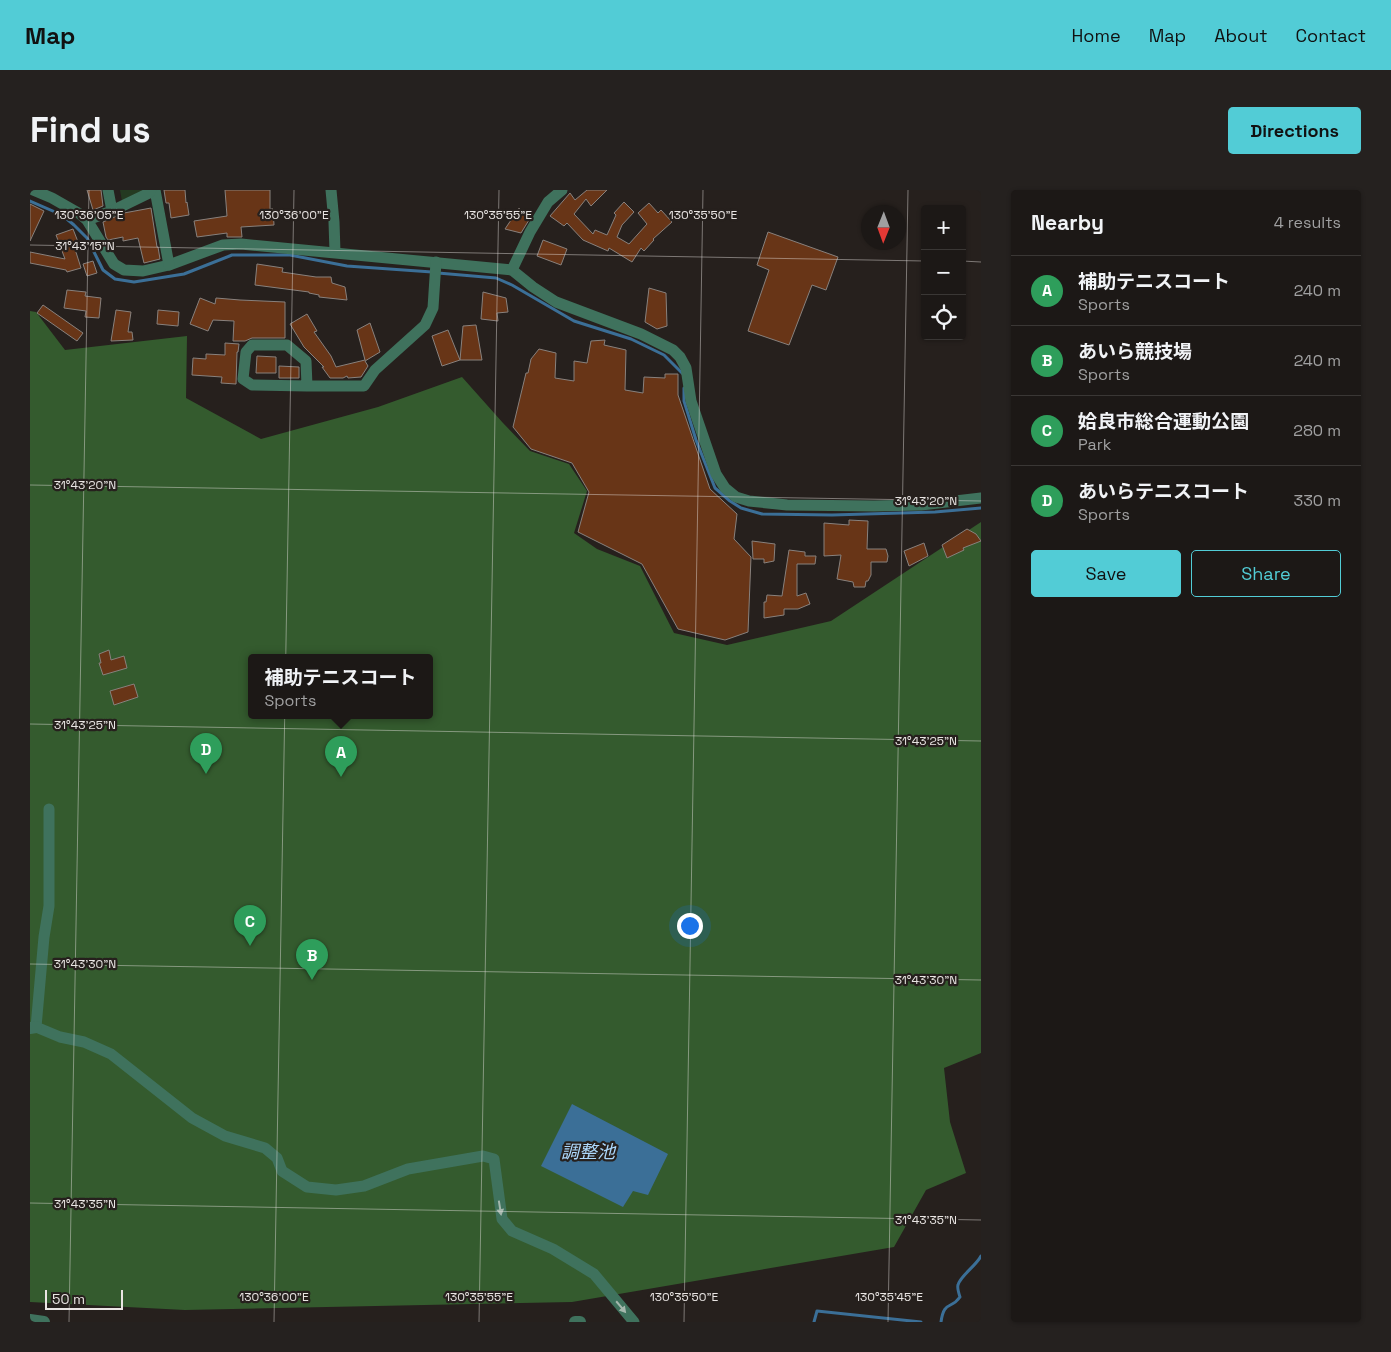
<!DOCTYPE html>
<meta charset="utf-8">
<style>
body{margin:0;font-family:"Space Grotesk","Noto Sans JP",sans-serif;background:#25211f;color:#f1f3f6}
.controls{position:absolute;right:15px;top:15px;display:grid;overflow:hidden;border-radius:5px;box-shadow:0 1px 4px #0004}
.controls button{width:45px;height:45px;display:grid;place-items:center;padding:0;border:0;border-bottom:1px solid #3a3735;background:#1c1816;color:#f1f3f6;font:25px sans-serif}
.compass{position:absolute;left:831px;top:15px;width:45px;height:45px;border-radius:50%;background:#1c1816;box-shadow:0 1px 4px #0004;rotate:181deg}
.scale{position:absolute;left:15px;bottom:12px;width:78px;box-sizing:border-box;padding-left:5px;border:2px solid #e9e5e3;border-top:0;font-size:14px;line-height:18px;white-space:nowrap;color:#e9e5e3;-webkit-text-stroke:4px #26201d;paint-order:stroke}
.you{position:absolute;left:659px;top:735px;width:18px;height:18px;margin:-12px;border:4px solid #fff;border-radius:50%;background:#1a73e8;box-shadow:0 0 0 8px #1a73e833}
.badge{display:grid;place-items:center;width:32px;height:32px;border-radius:50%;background:#52ccd6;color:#fff;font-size:16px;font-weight:700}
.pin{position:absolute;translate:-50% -41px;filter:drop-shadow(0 1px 2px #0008)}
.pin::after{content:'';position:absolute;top:26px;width:18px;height:15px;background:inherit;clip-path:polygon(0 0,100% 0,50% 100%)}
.popup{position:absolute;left:218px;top:464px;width:185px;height:65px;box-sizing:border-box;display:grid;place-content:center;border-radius:5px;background:#1c1816;filter:drop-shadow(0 1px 4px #0005);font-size:16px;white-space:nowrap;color:#a0a0a1}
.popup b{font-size:19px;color:#f1f3f6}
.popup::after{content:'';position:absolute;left:50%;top:100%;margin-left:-10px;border:10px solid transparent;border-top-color:#1c1816}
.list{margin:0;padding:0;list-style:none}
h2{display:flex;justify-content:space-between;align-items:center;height:65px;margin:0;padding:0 20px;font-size:21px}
h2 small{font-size:16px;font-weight:400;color:#a0a0a1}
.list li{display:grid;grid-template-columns:32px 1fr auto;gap:15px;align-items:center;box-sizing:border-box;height:70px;padding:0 20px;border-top:1px solid #3a3735}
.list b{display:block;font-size:19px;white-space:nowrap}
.list p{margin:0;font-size:16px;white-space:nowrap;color:#a0a0a1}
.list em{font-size:16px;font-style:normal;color:#a0a0a1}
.actions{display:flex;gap:10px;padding:15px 20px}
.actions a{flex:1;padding:11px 0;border:1px solid #52ccd6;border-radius:5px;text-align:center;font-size:18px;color:#52ccd6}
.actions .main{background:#52ccd6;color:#111}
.icon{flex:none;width:28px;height:28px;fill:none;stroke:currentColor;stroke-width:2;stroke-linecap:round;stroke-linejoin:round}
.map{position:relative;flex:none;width:951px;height:1132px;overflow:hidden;border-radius:5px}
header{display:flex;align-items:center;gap:30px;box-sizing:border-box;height:70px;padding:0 25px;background:#52ccd6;color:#111}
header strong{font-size:24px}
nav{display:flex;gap:28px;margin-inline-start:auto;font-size:18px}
.intro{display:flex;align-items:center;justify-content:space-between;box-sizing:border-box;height:120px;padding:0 30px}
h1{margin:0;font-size:35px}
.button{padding:12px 22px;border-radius:5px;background:#52ccd6;color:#111;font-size:18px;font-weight:700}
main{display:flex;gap:30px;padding:0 30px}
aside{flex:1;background:#1c1816;border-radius:5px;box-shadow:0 1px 4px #0004}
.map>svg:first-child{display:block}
.green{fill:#243a21}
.forest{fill:#345b2e;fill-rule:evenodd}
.water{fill:#3b6f97}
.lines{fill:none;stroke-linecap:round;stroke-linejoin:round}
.stream{stroke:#3b6f97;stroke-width:3}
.building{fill:#683517;stroke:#88817d}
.minor{stroke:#3f725d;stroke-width:11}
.tertiary{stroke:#3f725d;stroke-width:12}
.oneway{fill:#a5b7ad}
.ticks{fill:none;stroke:#e9e5e3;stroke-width:1;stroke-opacity:0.45}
.labels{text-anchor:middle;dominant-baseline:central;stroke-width:4.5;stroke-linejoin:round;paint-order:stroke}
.water-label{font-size:18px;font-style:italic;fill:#add9fd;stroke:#26201d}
.ticks-label{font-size:12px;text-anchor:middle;fill:#e9e5e3;stroke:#26201d;stroke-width:4.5;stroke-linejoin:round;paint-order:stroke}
</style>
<header>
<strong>Map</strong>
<nav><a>Home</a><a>Map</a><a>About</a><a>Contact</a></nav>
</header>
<div class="intro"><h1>Find us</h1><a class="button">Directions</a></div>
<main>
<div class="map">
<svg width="951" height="1132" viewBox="0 0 951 1132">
<rect width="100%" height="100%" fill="#26201d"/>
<polygon class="green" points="90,0 113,0 92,11"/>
<path class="forest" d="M0 121 6 122 35 160 157 146 156 208 231 249 348 217 432 187 473 233 500 261 539 274 557 301 544 343 567 359 610 376 644 443 697 455 801 431 951 332V863L914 878 920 932 936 983 896 1000 864 1057 542 1112 155 1120 0 1112ZM222 468H400V526H222Z"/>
<polygon class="water" points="542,914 638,964 618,1005 603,1001 593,1017 511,976"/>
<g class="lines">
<g class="stream">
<polyline points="0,11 32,25 44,35 57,48 73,80 85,89 104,92 154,84 202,65 260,65 317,76 402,82"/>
<polyline points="408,83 466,88 482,95 544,131 601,149 634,165 653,184"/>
<polyline points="654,198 654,211 666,250 685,298 700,311 711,318 732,324 802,325 905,322 951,318"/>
<polyline points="784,1132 787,1121 891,1132"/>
<path d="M911 1132C914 1110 921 1120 930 1107 929 1104 927 1098 928 1095 930 1086 946 1076 951 1066"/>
</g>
</g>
<g class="building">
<polygon points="57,0 71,0 73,16 63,20"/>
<polygon points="134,0 155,0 156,13 157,12 159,25 141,28 139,13 136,13"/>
<polygon points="195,0 240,0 240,19 243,19 244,35 211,37 212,47 197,47 197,43 167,47 164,31 197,26"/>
<polygon points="557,0 577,0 561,16 556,9 544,24 563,44 565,40 577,45 586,25 584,23 594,12 604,22 592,35 587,47 599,54 617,34 608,23 619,13 628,23 631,20 642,32 623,49 624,50 614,61 611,58 602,72 579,58 578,61 553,50 537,33 534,36 520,26 540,3 545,10"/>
<polygon points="0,14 14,21 0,51"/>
<polygon points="121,18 127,57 128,57 130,69 114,73 108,48 93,51 93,47 78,50 76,47 73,32 94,23"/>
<polygon points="489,18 499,30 491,43 475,39"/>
<polygon points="43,39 50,57 45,59 51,78 37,82 36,80 0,73 0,62 35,69 26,45"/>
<polygon points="738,42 808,67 796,100 782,95 759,155 718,141 739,80 727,75"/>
<polygon points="513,50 537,59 531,75 507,66"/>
<polygon points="63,71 67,83 57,86 53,74"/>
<polygon points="227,74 253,78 252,82 286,87 301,87 302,93 315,97 317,110 289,107 289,105 279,103 279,102 225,95"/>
<polygon points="619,98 636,103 637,136 627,139 615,132"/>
<polygon points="37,100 56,102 55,106 71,108 69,128 55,127 56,121 34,118"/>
<polygon points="453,102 476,108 478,122 467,123 468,131 451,129"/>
<polygon points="170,108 185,114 186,108 210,110 255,112 255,148 222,148 215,151 203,151 204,131 183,130 178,141 160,134"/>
<polygon points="13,115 53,143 47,151 7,123"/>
<polygon points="86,120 101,122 98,142 102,142 103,150 81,151"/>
<polygon points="128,120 149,122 148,136 127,134"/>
<polygon points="277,124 287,141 284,142 301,166 306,177 335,170 327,140 340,133 350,162 335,171 338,176 331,187 318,188 317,186 313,188 300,188 292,177 294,177 274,157 260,134"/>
<polygon points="446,135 452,170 430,170 433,136"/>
<polygon points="418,140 430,170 412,176 402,146"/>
<polygon points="575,150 574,155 596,160 595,200 613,203 614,187 635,188 635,184 648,184 648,205 680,299 707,324 704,349 721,367 718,442 695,450 648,439 612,374 548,342 559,302 542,273 501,259 483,237 496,183 498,183 501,169 509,159 526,163 525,188 544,191 544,171 557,173 561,151"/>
<polygon points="195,153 209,154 208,162 207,162 206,194 191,193 192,187 162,185 163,168 176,169 176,164 195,165"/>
<polygon points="227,166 246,167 246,183 226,183"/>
<polygon points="249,176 269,177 269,188 249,188"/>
<polygon points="819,330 838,331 837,359 856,359 858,366 857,372 841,372 841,385 838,391 836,391 835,397 824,397 823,392 807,389 811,365 794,366 794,333 819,335"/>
<polygon points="937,339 946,344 951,351 933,358 934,360 917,368 912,355"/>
<polygon points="722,351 745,354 744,371 734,373 734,369 723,369"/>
<polygon points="894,353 898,366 879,376 874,361"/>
<polygon points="759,360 775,362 775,366 786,366 785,374 767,374 767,406 776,403 780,414 768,419 754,419 754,425 734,428 734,412 736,412 737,405 752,406"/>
<polygon points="79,460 81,470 94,466 97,478 73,485 69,473 71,473 69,464"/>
<polygon points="104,494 108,507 84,515 80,501"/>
</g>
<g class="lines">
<g class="minor">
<polyline points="3,0 22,8 50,24 57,30 84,74 94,80 113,81 139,75 193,55 211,54 482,80 503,97 526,112 611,144 643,160 650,167 656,178 661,211 686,284 695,298 706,307 719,311 757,315 844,316 891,315 951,308"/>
<polyline points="78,0 82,21"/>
<polyline points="125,0 139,75"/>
<polyline points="301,0 304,32 305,62"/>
<polyline points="57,30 82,21 119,3 121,0"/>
<polyline points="482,80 500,42 518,12 532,0"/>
<polyline points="277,196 276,171 257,155 222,155 216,162 213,189 222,195 277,196 334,196 345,180 395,135 403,118 406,72"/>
<polyline points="19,619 19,716 14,747 6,837 30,847 54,852 81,864 162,928 195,946 235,958 247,968 252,981 277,997 306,1000 334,996 378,979 453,966 464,969 472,1029 482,1041 523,1059 564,1084 604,1132"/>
</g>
<g class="tertiary">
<polyline points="0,838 6,837"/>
<polyline points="0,1130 14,1132"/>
<polyline points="545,1132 550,1132"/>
</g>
</g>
<defs><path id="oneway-solid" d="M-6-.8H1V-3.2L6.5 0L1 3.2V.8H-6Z" transform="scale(1.25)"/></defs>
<g class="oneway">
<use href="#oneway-solid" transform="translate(470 1018) rotate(81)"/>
<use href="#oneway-solid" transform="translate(591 1117) rotate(50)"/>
</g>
<path class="ticks" d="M0 55 895 71M932 71 951 72M0 295 951 311M0 534 951 551M0 774 951 790M0 1013 951 1030M39 1132 59 0M244 1132 264 0M449 1132 469 0M654 1132 673 0M858 1132 878 0"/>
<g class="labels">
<g class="water-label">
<text x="558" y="961">調整池</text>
</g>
</g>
<g class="ticks-label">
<text x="59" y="29">130°36'05"E</text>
<text x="264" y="29">130°36'00"E</text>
<text x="468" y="29">130°35'55"E</text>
<text x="673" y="29">130°35'50"E</text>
<text x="55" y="60">31°43'15"N</text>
<text x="55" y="299">31°43'20"N</text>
<text x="896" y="315">31°43'20"N</text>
<text x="55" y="539">31°43'25"N</text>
<text x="896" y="555">31°43'25"N</text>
<text x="55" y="778">31°43'30"N</text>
<text x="896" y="794">31°43'30"N</text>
<text x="55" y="1018">31°43'35"N</text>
<text x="896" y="1034">31°43'35"N</text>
<text x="244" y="1111">130°36'00"E</text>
<text x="449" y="1111">130°35'55"E</text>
<text x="654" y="1111">130°35'50"E</text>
<text x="859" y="1111">130°35'45"E</text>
</g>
</svg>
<div class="controls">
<button>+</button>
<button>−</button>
<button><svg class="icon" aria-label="locate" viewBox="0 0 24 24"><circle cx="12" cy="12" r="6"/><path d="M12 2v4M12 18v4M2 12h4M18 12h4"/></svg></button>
</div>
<svg class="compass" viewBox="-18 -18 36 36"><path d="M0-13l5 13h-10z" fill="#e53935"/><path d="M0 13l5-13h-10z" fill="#a0a0a1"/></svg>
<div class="scale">50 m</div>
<div class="you"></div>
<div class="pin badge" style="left:311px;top:587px;background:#2e9e5b">A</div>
<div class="popup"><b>補助テニスコート</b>Sports</div>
<div class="pin badge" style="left:282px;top:790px;background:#2e9e5b">B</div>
<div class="pin badge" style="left:220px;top:756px;background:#2e9e5b">C</div>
<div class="pin badge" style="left:176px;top:584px;background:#2e9e5b">D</div>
</div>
<aside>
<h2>Nearby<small>4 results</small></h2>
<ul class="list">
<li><span class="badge" style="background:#2e9e5b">A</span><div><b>補助テニスコート</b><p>Sports</p></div><em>240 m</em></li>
<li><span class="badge" style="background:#2e9e5b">B</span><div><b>あいら競技場</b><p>Sports</p></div><em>240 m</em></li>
<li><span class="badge" style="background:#2e9e5b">C</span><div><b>姶良市総合運動公園</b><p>Park</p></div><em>280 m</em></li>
<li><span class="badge" style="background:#2e9e5b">D</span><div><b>あいらテニスコート</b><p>Sports</p></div><em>330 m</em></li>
</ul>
<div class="actions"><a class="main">Save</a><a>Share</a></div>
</aside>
</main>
